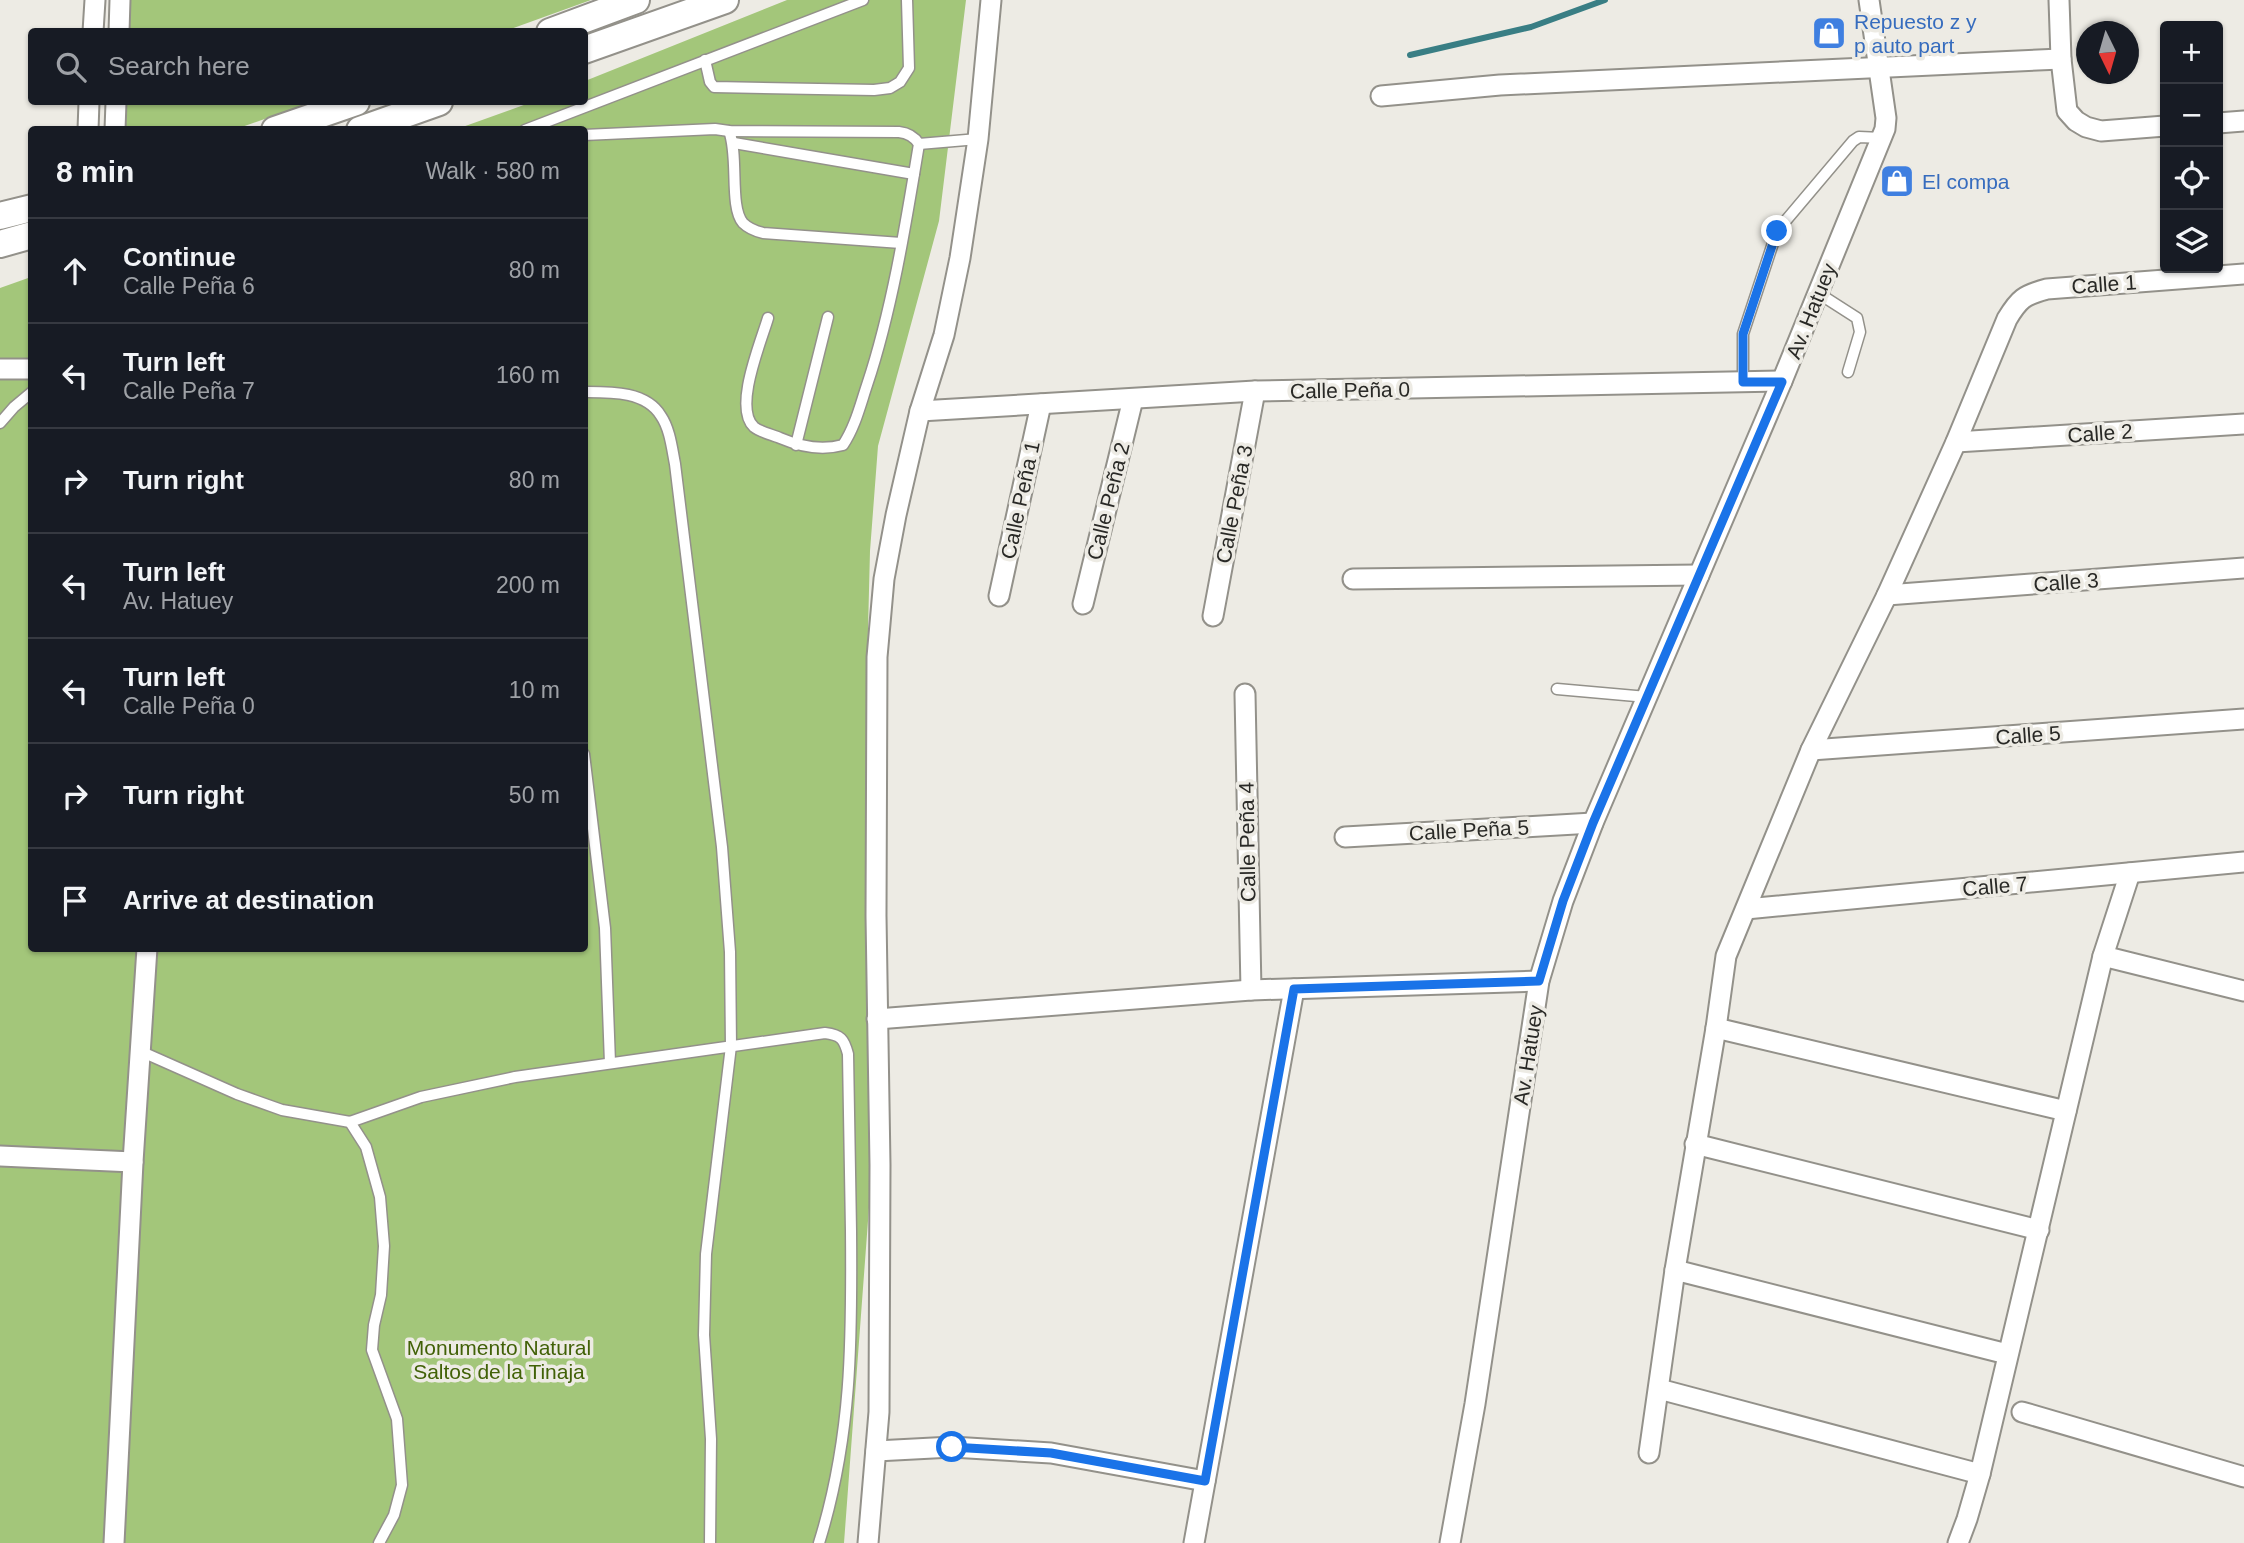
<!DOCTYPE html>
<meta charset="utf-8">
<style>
body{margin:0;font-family:Helvetica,sans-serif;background:#20242c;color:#f1f3f6}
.controls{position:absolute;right:21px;top:21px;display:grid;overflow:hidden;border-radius:7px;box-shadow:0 2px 5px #0004}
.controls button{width:63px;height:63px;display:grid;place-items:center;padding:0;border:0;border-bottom:2px solid #363941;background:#171b24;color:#f1f3f6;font:35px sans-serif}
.compass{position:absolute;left:2076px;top:21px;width:63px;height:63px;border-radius:50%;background:#171b24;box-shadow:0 2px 5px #0004;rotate:175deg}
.stop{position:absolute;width:21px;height:21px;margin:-16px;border:5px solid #1a73e8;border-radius:50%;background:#fff}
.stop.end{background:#1a73e8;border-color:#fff;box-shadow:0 2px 7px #0008}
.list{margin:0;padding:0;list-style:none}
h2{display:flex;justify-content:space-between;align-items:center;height:91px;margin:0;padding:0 28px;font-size:30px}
h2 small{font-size:23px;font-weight:400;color:#9ea1a6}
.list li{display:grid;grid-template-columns:46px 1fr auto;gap:21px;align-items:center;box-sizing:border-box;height:105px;padding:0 28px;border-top:2px solid #363941}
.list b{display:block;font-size:26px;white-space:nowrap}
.list p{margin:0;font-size:23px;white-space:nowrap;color:#9ea1a6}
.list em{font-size:23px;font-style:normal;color:#9ea1a6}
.icon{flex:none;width:38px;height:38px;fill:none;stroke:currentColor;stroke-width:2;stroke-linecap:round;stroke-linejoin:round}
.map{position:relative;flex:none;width:2244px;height:1543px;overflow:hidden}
.search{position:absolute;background:#171b24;box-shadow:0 2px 5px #0004;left:28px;top:28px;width:560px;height:77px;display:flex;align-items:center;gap:18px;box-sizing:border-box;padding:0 24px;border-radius:7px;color:#9ea1a6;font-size:26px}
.panel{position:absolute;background:#171b24;box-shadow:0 2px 5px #0004;left:28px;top:126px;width:560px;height:826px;border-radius:7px}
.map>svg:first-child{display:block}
.green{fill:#a3c67a}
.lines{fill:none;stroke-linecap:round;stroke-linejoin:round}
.stream{stroke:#397e84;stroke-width:6}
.lane-casing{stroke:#93918a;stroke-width:13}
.street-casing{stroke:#93918a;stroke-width:23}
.secondary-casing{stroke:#93918a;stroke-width:30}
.lane{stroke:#fff;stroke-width:10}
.street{stroke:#fff;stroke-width:19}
.secondary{stroke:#fff;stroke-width:26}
.route{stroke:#1a73e8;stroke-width:9}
.labels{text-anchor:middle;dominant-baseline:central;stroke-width:7;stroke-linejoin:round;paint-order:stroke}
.shop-label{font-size:21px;fill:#366cbe;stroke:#edebe4;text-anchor:start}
.street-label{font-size:21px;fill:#292926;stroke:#edebe4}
.park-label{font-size:21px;fill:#416107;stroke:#edebe4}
</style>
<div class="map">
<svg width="2244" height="1543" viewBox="0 0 2244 1543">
<rect width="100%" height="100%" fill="#edebe4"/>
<g class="green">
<polygon points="131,0 591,0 505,31 129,31"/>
<polygon points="787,0 966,0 939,221 878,446 870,551 866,708 866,927 870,1194 844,1543 0,1543 0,288 31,277 32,948 584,948 584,130 457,129 532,102 584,102 585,81"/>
<polygon points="124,102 313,102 236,129 123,130"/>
</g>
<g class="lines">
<polyline class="stream" points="1410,55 1531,27 1605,0"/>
<g class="lane-casing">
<g id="lane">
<polyline points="705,60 710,82 714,87 874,90 890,88 900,82 909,68 907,0"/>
<polyline points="525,130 863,0"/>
<path d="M729 131C739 156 729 207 743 223 749 229 755 231 763 233L901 243"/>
<path d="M584 135 715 129 729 131 899 132C908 133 914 136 919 144 906 223 892 310 867 385 860 406 855 427 843 445 821 451 801 447 780 438 773 435 760 432 754 427 733 408 761 342 768 318"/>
<polyline points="734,143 914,174"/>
<polyline points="919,144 978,139"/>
<polyline points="1818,293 1857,318 1860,332 1848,372"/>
<polyline points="1743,382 1743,334 1777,231 1853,141 1859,137 1882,138"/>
<path d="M584 392C610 392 646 391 661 416 670 429 672 449 675 464L722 847 730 952 731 1046 706 1254 704 1335 711 1439 710 1543"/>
<polyline points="0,423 14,407 32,392"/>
<polyline points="796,445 828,317"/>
<polyline points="1557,689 1647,697"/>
<polyline points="584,754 605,928 610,1063"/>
<path d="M140 1051 237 1094 282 1110 350 1122 421 1097 515 1077 825 1033C841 1035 844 1039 848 1054 849 1113 850 1172 851 1231 852 1340 852 1437 819 1543"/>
<polyline points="350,1122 366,1147 380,1197 384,1246 381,1295 374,1325 372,1350 397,1419 402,1485 394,1515 379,1543"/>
</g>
</g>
<g class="street-casing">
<g id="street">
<polyline points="2059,0 2061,59 2067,111 2076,121 2086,127 2101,131 2165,126"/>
<polyline points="93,32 95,0"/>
<polyline points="119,32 120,0"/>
<polyline points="1381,96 1500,85 2061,59"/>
<polyline points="2218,123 2244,121"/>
<polyline points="88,130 89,102"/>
<polyline points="115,130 116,102"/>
<polyline points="0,369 32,369"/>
<polyline points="920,411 1255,391 1782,381"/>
<polyline points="1956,442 2244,424"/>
<polyline points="1353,579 1699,575"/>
<polyline points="1887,595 2244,568"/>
<polyline points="999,596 1041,404"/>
<polyline points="1083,604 1133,399"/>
<polyline points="1213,616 1255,391"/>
<polyline points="1245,694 1251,990"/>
<polyline points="1811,750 2244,719"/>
<polyline points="1345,837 1593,823"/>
<polyline points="1746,909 2244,862"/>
<polyline points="2103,956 2244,991"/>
<polyline points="877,1019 1251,990 1539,981"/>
<polyline points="1716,1028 2066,1111"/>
<polyline points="1695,1144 2039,1230"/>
<polyline points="0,1156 133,1162"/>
<polyline points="1675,1270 2007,1354"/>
<polyline points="1659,1389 1980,1474"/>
<polyline points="2022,1412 2244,1477"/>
<polyline points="876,1451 952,1447 1051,1453 1205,1481"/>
<path d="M1649 1453 1675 1270 1716 1028 1726 956 1811 750 1887 595 1956 442 2007 319C2019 299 2024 295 2047 289L2244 274"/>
<polyline points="114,1543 133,1162 147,948"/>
<polyline points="868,1543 879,1412 880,1165 876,916 877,657 884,579 896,515 920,411 944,335 960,258 978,139 991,0"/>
<polyline points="1194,1543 1294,989"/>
<polyline points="1450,1543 1475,1404 1539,981 1563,901 1593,823 1782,381 1885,129 1886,118 1869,0"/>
<polyline points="1958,1543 1967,1519 1980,1474 2103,956 2130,873"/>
</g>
</g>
<g class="secondary-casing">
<g id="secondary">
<polyline points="550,32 636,0"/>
<polyline points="584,50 725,0"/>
<polyline points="275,130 356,102"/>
<polyline points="360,130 439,102"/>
<polyline points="0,216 32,208"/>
<polyline points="0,244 32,235"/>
</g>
</g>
<use href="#lane" class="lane"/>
<use href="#street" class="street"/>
<use href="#secondary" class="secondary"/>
</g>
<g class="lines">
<polyline class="route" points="952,1447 1051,1453 1205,1481 1294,989 1539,981 1563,901 1593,823 1782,382 1743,382 1743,334 1777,231"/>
</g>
<defs>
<g id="shop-square" transform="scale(1.75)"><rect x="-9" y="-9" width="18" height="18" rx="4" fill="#3f7fe0" stroke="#edebe4"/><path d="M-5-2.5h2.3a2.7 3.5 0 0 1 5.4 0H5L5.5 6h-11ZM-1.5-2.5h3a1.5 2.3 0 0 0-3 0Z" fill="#fff"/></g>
</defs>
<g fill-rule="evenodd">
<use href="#shop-square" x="1829" y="33"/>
<use href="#shop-square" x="1897" y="181"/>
</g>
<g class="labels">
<g class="shop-label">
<text x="1854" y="21">Repuesto z y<tspan x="1854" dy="24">p auto part</tspan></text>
<text x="1922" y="181">El compa</text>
</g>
<g class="street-label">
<text transform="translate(2104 284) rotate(-4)">Calle 1</text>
<text transform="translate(1811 311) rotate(-68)">Av. Hatuey</text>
<text transform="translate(1350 390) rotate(-1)">Calle Peña 0</text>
<text transform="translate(2100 433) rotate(-4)">Calle 2</text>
<text transform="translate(1020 500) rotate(-78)">Calle Peña 1</text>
<text transform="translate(1108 501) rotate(-76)">Calle Peña 2</text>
<text transform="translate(1234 504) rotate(-79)">Calle Peña 3</text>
<text transform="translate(2066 582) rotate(-4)">Calle 3</text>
<text transform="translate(2028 735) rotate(-4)">Calle 5</text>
<text transform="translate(1469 830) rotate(-3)">Calle Peña 5</text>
<text transform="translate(1247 842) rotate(-91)">Calle Peña 4</text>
<text transform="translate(1995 886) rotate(-5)">Calle 7</text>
<text transform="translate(1528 1055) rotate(-81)">Av. Hatuey</text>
</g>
<g class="park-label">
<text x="499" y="1347">Monumento Natural<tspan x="499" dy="24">Saltos de la Tinaja</tspan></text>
</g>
</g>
</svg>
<div class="controls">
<button>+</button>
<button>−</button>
<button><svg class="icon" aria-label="locate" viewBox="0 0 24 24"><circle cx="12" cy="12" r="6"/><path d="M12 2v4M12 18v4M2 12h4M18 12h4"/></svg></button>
<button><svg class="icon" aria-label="layers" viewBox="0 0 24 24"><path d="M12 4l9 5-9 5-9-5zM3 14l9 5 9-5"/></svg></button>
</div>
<svg class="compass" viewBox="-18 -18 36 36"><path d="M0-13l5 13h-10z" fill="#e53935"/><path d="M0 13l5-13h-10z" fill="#9ea1a6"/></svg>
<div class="stop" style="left:952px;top:1447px"></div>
<div class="stop end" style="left:1777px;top:231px"></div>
<div class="search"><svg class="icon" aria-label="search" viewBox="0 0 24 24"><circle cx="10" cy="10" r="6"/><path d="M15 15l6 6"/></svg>Search here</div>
<section class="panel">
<h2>8 min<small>Walk · 580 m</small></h2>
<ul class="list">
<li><svg class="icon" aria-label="ahead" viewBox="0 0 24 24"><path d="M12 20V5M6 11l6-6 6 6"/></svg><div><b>Continue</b><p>Calle Peña 6</p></div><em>80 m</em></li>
<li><svg class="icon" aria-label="left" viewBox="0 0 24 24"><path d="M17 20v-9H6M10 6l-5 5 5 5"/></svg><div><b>Turn left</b><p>Calle Peña 7</p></div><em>160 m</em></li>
<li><svg class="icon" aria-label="right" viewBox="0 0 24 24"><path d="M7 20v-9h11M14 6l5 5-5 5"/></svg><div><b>Turn right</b></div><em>80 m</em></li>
<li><svg class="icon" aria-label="left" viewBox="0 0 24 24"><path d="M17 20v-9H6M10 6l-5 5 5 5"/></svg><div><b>Turn left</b><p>Av. Hatuey</p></div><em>200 m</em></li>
<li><svg class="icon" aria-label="left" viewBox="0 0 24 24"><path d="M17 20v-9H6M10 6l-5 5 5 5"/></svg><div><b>Turn left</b><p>Calle Peña 0</p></div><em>10 m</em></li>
<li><svg class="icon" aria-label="right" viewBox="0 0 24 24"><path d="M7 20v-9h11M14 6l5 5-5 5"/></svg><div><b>Turn right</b></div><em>50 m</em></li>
<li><svg class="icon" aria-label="arrive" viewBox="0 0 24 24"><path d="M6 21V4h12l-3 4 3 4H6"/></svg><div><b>Arrive at destination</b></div></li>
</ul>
</section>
</div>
